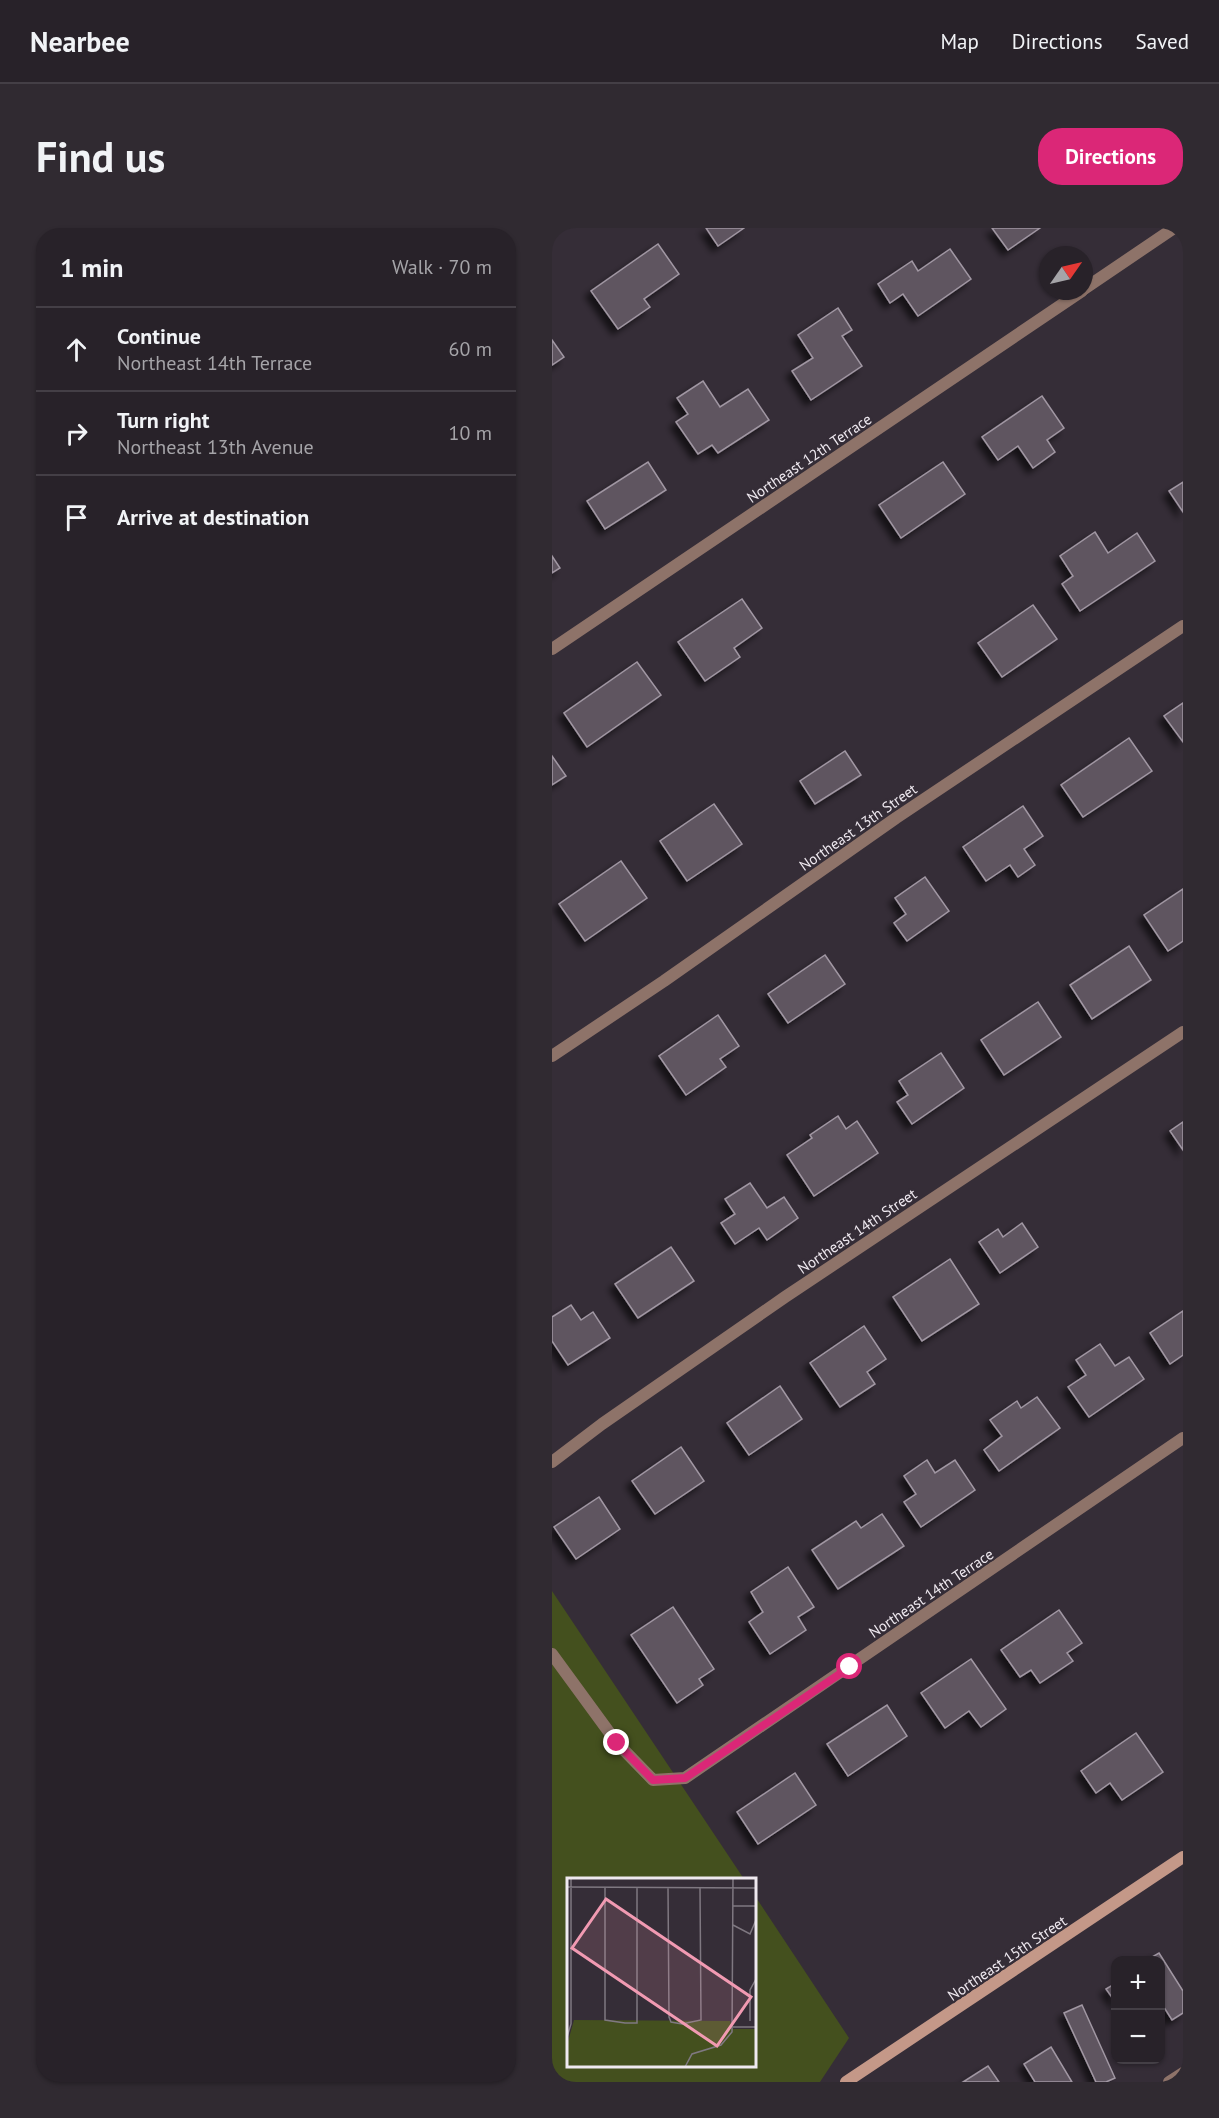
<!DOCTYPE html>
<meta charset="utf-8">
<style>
body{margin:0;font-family:"PT Sans",sans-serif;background:#302a31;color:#f1f3f6}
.controls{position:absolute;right:18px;bottom:18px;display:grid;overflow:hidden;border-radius:12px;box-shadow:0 2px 4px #0004}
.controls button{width:54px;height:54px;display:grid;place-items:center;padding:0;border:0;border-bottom:2px solid #443f46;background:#282229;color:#f1f3f6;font:30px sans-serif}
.compass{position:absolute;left:487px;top:18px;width:54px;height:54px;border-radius:50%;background:#282229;box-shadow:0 2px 4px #0004;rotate:56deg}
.stop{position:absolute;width:18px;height:18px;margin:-14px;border:4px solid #db2777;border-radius:50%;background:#fff}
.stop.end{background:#db2777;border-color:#fff;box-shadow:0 2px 6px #0008}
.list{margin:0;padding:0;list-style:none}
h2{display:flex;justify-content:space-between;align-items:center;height:78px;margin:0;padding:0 24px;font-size:26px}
h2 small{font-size:20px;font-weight:400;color:#a5a4a8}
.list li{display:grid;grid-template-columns:39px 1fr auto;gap:18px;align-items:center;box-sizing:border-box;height:84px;padding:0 24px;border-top:2px solid #443f46}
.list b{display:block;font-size:22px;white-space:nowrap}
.list p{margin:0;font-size:20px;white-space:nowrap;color:#a5a4a8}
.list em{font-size:20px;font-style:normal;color:#a5a4a8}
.icon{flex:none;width:33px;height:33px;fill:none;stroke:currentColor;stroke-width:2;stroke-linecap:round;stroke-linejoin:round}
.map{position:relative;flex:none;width:631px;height:1854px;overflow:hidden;border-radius:24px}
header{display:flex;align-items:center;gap:36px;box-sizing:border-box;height:84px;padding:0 30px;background:#282229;border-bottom:2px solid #443f46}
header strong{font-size:28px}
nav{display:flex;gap:33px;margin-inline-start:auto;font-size:21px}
.intro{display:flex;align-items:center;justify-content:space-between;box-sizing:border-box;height:144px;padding:0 36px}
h1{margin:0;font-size:42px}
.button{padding:15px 27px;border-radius:24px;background:#db2777;color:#fff;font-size:21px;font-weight:700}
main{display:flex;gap:36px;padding:0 36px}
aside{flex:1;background:#282229;border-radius:24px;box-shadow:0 2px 4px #0004}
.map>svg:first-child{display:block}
.green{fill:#44501e}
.building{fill:#5e5560;stroke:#a197a3;stroke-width:1.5;filter:url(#shadow)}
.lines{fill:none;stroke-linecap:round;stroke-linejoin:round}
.street{stroke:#8e7369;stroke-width:12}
.secondary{stroke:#c49888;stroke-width:12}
.route{stroke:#db2777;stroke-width:8}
.labels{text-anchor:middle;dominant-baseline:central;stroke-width:4.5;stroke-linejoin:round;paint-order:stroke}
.street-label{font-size:15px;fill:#efe9f0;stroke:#352d37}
.inset-road{fill:none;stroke:#7f7881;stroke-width:1.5}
.view{fill:#f19ab2;fill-opacity:0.15;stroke:#f19ab2;stroke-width:3}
.inset-edge{fill:none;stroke:#efe9f0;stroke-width:3}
</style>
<header>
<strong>Nearbee</strong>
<nav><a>Map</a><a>Directions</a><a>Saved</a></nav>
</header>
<div class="intro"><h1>Find us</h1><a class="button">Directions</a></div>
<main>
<aside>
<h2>1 min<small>Walk · 70 m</small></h2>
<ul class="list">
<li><svg class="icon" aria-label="ahead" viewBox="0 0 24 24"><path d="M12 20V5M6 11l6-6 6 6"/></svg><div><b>Continue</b><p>Northeast 14th Terrace</p></div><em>60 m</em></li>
<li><svg class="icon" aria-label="right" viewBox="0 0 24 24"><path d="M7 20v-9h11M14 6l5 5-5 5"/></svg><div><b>Turn right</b><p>Northeast 13th Avenue</p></div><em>10 m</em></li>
<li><svg class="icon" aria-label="arrive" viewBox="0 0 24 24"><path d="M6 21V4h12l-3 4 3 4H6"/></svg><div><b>Arrive at destination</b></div></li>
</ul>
</aside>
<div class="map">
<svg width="631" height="1854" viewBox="0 0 631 1854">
<defs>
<filter id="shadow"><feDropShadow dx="-5.5" dy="5.5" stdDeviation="3" flood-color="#0009"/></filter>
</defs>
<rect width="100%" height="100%" fill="#352d37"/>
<polygon class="green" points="0,1363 192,1651 16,1652 16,1838 202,1838 203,1668 297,1810 268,1854 0,1854"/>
<g class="building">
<polygon points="154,0 192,0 166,18"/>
<polygon points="440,0 488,0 456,22"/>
<polygon points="106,16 127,46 92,71 98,79 66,101 39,63"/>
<polygon points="398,21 419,51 366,88 351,66 338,75 326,56 360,33 366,43"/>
<polygon points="286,80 300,102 290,108 310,138 259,172 240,143 261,130 246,107"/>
<polygon points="0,112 12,129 0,137"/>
<polygon points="151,153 168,179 196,161 217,192 166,225 160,217 146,226 124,194 136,186 125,170"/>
<polygon points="490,168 512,200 495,212 503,224 481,240 466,218 446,232 430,209"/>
<polygon points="96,234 114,262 53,301 35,273"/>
<polygon points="391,234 413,266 349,310 327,277"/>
<polygon points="631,254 631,284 617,263"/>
<polygon points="543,304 556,325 585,305 603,333 528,383 510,356 521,348 508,328"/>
<polygon points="0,328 8,340 0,345"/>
<polygon points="190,371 210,400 182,420 188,429 153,453 126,414"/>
<polygon points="481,377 505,411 450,449 426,415"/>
<polygon points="85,434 109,467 35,519 12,485"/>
<polygon points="631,475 631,514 612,488"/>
<polygon points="577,510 600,543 531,589 509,557"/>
<polygon points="293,523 309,547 263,576 248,553"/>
<polygon points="0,528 14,548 0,557"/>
<polygon points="162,576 190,616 135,653 108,613"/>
<polygon points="471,578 491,608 472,621 483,637 466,649 458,637 434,653 411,619"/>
<polygon points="69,633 95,670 33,713 7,676"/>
<polygon points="373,649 397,683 355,713 342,695 354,686 343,670"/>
<polygon points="631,661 631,713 616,723 592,687"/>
<polygon points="577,718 599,752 540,791 518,757"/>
<polygon points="273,727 293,756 236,795 216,766"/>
<polygon points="486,774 509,809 452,847 429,812"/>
<polygon points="166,787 187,818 168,831 174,839 134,867 107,828"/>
<polygon points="389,825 412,860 360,896 345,874 356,867 347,853"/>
<polygon points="286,888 294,901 305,893 326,925 262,968 235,927 260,910 258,907"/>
<polygon points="631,894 631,922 618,903"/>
<polygon points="198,955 215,980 232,969 246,990 215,1012 207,1000 183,1016 169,995 183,986 173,971"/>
<polygon points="470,995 486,1019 448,1045 427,1014 446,1001 451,1009"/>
<polygon points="119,1019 142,1053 86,1090 63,1056"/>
<polygon points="398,1031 427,1076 370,1113 341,1069"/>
<polygon points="19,1077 29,1092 41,1084 58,1110 16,1137 0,1113 0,1089"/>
<polygon points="631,1083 631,1127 618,1136 598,1105"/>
<polygon points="312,1098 334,1131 315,1144 323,1156 288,1179 258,1135"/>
<polygon points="548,1116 563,1138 577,1129 592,1151 537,1189 516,1159 534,1147 524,1132"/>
<polygon points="228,1158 250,1191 197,1227 175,1195"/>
<polygon points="485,1169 508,1200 447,1243 432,1222 450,1208 438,1192 465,1173 469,1180"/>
<polygon points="129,1219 152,1253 103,1286 80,1253"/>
<polygon points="375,1232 383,1245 403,1232 423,1262 369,1299 352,1274 364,1266 352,1248"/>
<polygon points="47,1269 68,1301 24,1331 2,1299"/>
<polygon points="330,1286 352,1318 286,1361 260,1322 304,1293 309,1300"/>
<polygon points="236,1339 262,1379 246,1389 254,1402 218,1426 197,1394 211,1384 199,1364"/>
<polygon points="121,1379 162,1441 147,1451 151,1457 125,1475 79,1407"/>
<polygon points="507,1382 530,1415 515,1425 521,1433 488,1455 479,1442 468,1449 449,1422"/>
<polygon points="419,1431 454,1481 429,1499 417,1483 393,1500 369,1465"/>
<polygon points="335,1477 355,1508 296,1548 275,1516"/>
<polygon points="584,1505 611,1544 570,1572 558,1555 544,1565 529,1543"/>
<polygon points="243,1545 264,1577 206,1616 185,1584"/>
<polygon points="607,1725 631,1763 631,1785 620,1792 608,1773 608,1732 595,1732"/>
<polygon points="564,1755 564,1775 554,1761"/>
<polygon points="530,1777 563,1850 554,1854 544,1854 512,1785"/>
<polygon points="499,1819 520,1854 483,1854 472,1836"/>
<polygon points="436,1838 447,1854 411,1854"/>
</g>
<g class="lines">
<g class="street">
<polyline points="532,61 622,0"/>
<polyline points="0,421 530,63"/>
<polyline points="0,828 112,753 344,590 631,398"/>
<polyline points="0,1234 50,1196 233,1069 631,804"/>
<polyline points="0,1426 65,1515 101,1552 133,1550 631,1210"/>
<polyline points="617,1854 631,1845"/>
</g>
<polyline class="secondary" points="294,1854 631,1629"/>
</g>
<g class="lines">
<polyline class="route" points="65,1515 101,1552 133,1550 298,1439"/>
</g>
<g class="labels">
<g class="street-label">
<text transform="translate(257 230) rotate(-34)">Northeast 12th Terrace</text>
<text transform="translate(306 599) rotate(-35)">Northeast 13th Street</text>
<text transform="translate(305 1003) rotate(-34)">Northeast 14th Street</text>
<text transform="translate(379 1365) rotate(-34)">Northeast 14th Terrace</text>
<text transform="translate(455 1730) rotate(-34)">Northeast 15th Street</text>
</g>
</g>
<g transform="translate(15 1650)">
<rect width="189" height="189" fill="#352d37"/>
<path d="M7 142 163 143 166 151H189V189H0V167Z" fill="#44501e"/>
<path class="inset-road" d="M0 9 189 10M38 9V142L58 145H70V9M101 9 102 139 104 144 115 146 134 142 133 9M166 28H189M166 47 183 56 189 42M183 143V112L189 101M166 149H189M0 159 4 146V0M118 189 125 176 154 167 165 154 166 0"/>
<path class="view" d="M39 21 184 119 150 168 5 70Z"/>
<rect width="189" height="189" class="inset-edge"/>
</g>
</svg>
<div class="controls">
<button>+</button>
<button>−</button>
</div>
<svg class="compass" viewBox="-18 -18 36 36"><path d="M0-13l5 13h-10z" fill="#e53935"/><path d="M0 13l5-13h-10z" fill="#a5a4a8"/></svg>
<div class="stop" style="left:298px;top:1439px"></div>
<div class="stop end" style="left:65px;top:1515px"></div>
</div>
</main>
